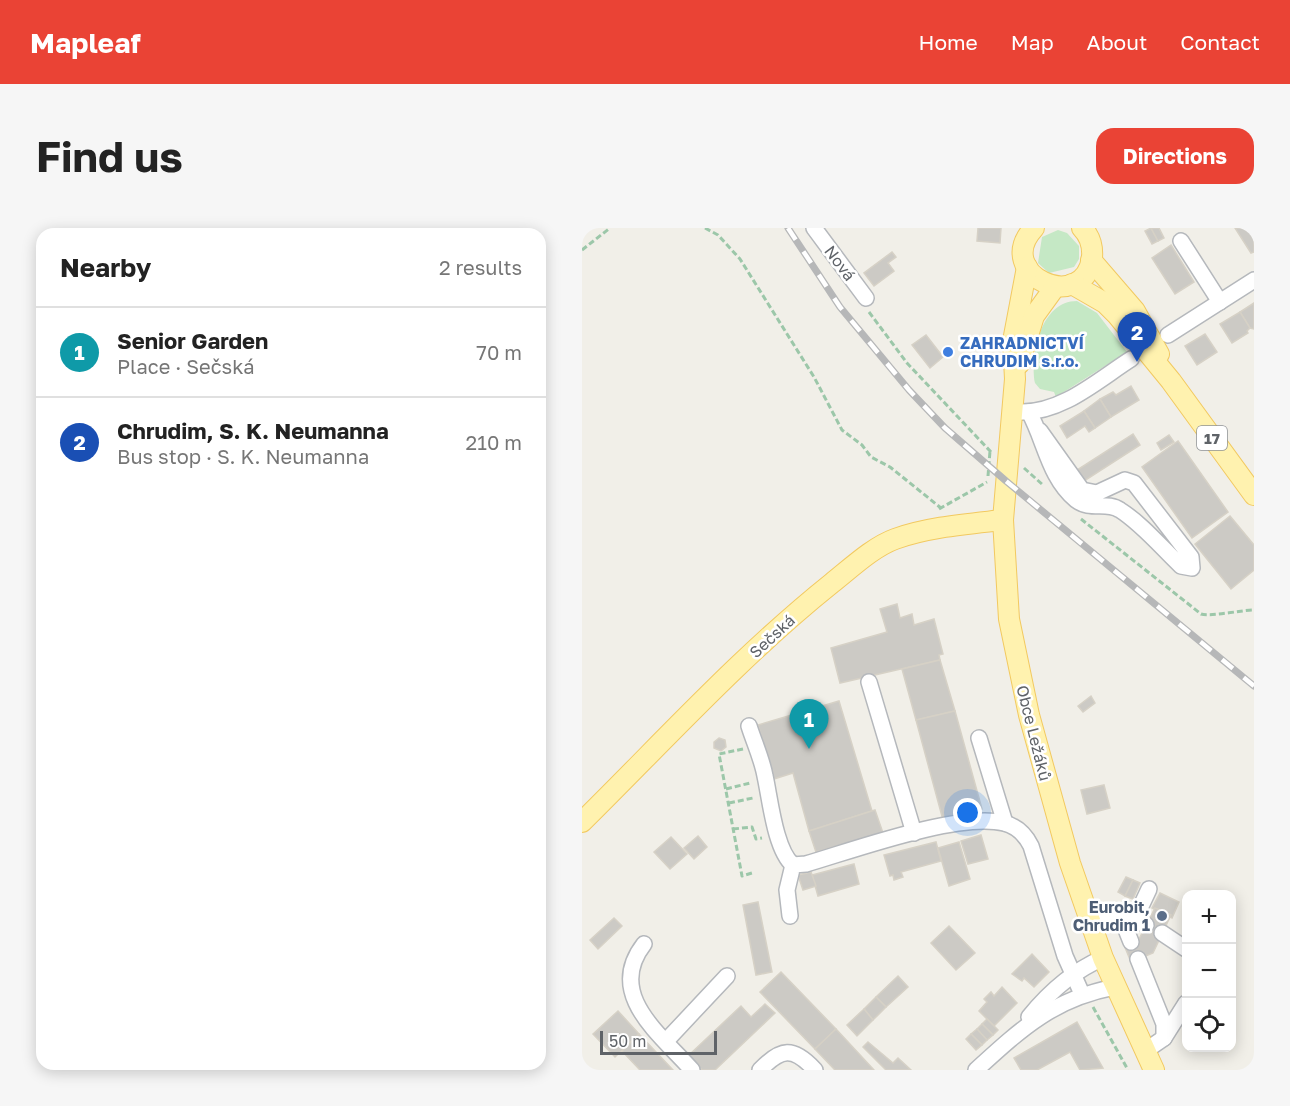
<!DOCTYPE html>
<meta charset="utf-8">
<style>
body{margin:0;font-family:"Golos Text",sans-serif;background:#f6f6f6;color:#222}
.controls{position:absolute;right:18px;bottom:18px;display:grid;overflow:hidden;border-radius:12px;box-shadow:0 3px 15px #0003}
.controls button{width:54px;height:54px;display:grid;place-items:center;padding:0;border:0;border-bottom:2px solid #e0e0e0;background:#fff;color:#222;font:30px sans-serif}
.scale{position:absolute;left:18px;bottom:15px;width:117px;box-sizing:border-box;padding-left:6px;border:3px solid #5f6368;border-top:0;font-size:16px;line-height:21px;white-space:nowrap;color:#5f6368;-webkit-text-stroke:4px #fff;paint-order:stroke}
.you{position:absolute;left:386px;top:585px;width:21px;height:21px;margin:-15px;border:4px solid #fff;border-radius:50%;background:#1a73e8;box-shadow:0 0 0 9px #1a73e833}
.badge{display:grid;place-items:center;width:39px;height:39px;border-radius:50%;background:#ea4335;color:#fff;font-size:20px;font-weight:700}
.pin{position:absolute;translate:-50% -50px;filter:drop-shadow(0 2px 3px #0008)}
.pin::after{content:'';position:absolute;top:32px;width:21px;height:18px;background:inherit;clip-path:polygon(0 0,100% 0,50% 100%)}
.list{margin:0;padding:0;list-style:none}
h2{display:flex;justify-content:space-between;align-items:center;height:78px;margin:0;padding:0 24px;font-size:26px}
h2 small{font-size:20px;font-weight:400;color:#767676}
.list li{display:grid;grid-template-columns:39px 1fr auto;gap:18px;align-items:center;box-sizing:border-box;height:90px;padding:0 24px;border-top:2px solid #e0e0e0}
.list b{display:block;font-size:22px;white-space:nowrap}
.list p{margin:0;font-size:20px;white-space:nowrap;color:#767676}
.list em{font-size:20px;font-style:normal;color:#767676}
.icon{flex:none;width:33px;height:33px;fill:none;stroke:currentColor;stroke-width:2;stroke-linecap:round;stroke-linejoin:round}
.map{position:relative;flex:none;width:672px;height:842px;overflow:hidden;border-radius:18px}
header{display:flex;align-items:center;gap:36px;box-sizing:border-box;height:84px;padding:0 30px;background:#ea4335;color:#fff}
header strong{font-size:28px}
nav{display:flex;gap:33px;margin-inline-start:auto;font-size:21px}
.intro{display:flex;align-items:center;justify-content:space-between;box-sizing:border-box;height:144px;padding:0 36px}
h1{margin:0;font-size:42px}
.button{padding:15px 27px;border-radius:18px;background:#ea4335;color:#fff;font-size:21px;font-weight:700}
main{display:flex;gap:36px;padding:0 36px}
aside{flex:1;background:#fff;border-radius:18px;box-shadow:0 3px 15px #0003}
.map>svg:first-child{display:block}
.green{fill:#c5e8c5}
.building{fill:#cccac5;stroke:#d6d1c6;stroke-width:1.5}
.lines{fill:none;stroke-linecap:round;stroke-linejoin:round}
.minor-casing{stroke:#b5b8bc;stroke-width:18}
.major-casing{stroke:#f2c960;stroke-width:22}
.path{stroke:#9cc7a9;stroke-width:3;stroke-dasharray:6 3;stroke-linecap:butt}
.minor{stroke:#fff;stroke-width:15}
.major{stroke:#fff2af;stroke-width:20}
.rail-casing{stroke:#b6b7b8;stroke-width:7}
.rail{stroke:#fff;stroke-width:4.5;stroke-dasharray:14;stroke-linecap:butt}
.shop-dot{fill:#3f7fe0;stroke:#fff;stroke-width:2}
.service-dot{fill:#5c6f8a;stroke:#fff;stroke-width:2}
.labels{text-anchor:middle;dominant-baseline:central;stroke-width:5;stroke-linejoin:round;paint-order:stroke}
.shield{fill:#fff;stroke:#8f9295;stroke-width:1.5}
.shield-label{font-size:15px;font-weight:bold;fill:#5f6368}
.street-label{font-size:16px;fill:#5f6368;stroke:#fff}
.shop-label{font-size:16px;font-weight:bold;fill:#366cbe;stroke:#fff;text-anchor:start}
.service-label{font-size:16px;font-weight:bold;fill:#4e5e75;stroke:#fff;text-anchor:end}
</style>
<header>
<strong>Mapleaf</strong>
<nav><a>Home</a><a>Map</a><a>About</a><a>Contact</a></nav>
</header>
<div class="intro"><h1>Find us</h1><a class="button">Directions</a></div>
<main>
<aside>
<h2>Nearby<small>2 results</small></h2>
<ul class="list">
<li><span class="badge" style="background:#0f9aa8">1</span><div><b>Senior Garden</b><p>Place · Sečská</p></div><em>70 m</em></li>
<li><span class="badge" style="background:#1a4fb4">2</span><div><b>Chrudim, S. K. Neumanna</b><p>Bus stop · S. K. Neumanna</p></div><em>210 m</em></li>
</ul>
</aside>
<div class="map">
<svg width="672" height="842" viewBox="0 0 672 842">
<rect width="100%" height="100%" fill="#f1efe8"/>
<g class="green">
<polygon points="476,2 485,5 497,18 497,31 492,39 467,45 456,35 460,9"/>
<path d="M495 73 515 85 545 124 474 169 472 164 458 161 453 155C448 126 459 73 495 73Z"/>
</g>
<g class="building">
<polygon points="396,0 419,0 418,15 395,13"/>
<polygon points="569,0 576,13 570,16 563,3"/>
<polygon points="569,0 577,0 582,10 576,13"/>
<polygon points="653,0 672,0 672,24 669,25"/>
<polygon points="589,17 612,54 593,66 570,30"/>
<polygon points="310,24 314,29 306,35 312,43 292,58 282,45"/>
<polygon points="672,75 672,101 668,100 658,84"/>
<polygon points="658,84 668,100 665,103 666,105 650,115 638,96"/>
<polygon points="623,106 635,124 615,137 603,118"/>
<polygon points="344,107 361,129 348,140 330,117"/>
<polygon points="549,158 557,172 529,189 518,171 531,164 534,167"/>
<polygon points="518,171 529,189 513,200 502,183"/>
<polygon points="502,183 513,200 507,204 503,198 485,210 478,198"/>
<polygon points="551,206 558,217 499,255 492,244"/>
<polygon points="587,207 592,214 579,222 575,215"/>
<polygon points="596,213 646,284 610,310 560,239"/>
<polygon points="648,288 672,317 672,342 649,361 613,316"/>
<polygon points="315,376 318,390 330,386 332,397 352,391 361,426 357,427 358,432 258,455 249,420 305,404 298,381"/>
<polygon points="358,432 373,483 334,492 320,441"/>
<polygon points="509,468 513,475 501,484 496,478"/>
<polygon points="257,473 290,583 227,603 211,545 192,551 176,497"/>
<polygon points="373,483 400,581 361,592 334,492"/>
<polygon points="137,510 143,512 144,519 139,523 132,520 132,514"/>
<polygon points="522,557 528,580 505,586 499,562"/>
<polygon points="293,582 301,605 234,624 227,603"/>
<polygon points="399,607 406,631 386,636 379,613"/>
<polygon points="116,608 125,619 112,631 102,620"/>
<polygon points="89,609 105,626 88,641 72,624"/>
<polygon points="354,614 359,633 319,644 321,649 312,652 311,647 308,648 302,627"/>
<polygon points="377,614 388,651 367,658 356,620"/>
<polygon points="272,636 277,656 236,668 230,647"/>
<polygon points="229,644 234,658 221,662 216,647"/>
<polygon points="544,649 551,652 543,668 536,664"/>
<polygon points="551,652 558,655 551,671 543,668"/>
<polygon points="578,665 597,674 590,690 570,680"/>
<polygon points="176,674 190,744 174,747 161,677"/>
<polygon points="573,680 589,687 571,725 549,734 542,717 557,711"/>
<polygon points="32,690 40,698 16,721 8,712"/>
<polygon points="367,698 393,725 374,742 349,715"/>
<polygon points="450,726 467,744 452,759 442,750 440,753 430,746"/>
<polygon points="199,744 254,801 233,821 178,764"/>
<polygon points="316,748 326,759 304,779 294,769"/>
<polygon points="420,759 435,775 412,798 397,783 405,774 402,771 409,764 412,768"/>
<polygon points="294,769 304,779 291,792 282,781"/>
<polygon points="183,776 193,785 133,842 120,842 106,828 159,778 169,789"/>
<polygon points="282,781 291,792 275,808 265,797"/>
<polygon points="36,783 57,806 33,829 11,806"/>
<polygon points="405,791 416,802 411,807 400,796"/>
<polygon points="495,794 521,840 498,842 488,824 455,842 439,842 432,830"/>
<polygon points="400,796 411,807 405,812 395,801"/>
<polygon points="254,801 292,842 253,842 233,821"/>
<polygon points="395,801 405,812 400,817 389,806"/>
<polygon points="57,806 91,842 58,842 40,823"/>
<polygon points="389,806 400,817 394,822 384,811"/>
<polygon points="286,814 311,835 316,830 329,842 304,842 281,819"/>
</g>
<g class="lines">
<g class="minor-casing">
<g id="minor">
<polyline points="232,0 284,70"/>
<polyline points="599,13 638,74"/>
<polyline points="586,107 672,52"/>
<path d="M439 184C480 185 516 152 549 131"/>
<path d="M447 184C463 213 467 250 494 272 508 283 525 273 538 282 560 296 580 320 599 338L610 340 609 329 552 255 543 252 515 265 500 262 458 203"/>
<polyline points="287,454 332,605"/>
<path d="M167 498C172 514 180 531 183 548 188 570 193 622 211 637"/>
<polyline points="397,510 423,595"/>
<polyline points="530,686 541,694 549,714"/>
<path d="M208 688 205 662 211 637 224 636C272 622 376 584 422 595 434 598 443 606 449 618L483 728 500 766"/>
<path d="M506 690C528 684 544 687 564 697"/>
<polyline points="553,691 567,661"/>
<polyline points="580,705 604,721"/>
<path d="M62 716C23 766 78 806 110 842"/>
<polyline points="556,731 582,796 582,810"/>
<path d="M447 789C468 763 491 743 521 730"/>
<polyline points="84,813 145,748"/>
<polyline points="563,823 582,810 604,775"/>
<path d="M178 842C199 820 211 818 233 842"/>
<path d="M394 842C440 800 471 771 533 759"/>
</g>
</g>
<g class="major-casing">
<g id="major">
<path d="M452 0C409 46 501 88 510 30 511 18 508 8 500 0"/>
<polyline points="509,32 553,83 577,126"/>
<polyline points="445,39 431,113 433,151 421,292 427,391 447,487 488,635 521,730 572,842"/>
<polyline points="490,56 523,75 535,87 589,153 672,267"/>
<polyline points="437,136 452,88 473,59"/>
<path d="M0 594C82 513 160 427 250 355 269 340 291 319 313 311 346 299 386 296 421 292"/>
</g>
</g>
<g class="path">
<polyline points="123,0 136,7 158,31 232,149 260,202 280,217 289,229 308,239 359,280"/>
<polyline points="0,22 28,0"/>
<polyline points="287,84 325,135 409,224"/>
<polyline points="442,240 461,257"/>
<polyline points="406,248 408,223"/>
<polyline points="357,281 405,254"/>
<path d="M499 291 619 386C628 389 660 382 672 382"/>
<polyline points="161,521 137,526 160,648 170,645"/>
<polyline points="144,561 168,555"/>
<polyline points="147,575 171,570"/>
<polyline points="151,601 170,599 174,611 180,610"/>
<polyline points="511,779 546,842"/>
</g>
<use href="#minor" class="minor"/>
<use href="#major" class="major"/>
<g class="rail-casing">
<polyline id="rail" points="206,0 258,79 327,162 363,200 424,253 672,458"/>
</g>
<use href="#rail" class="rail"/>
</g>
<circle class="shop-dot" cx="366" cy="124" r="6"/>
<circle class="service-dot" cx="580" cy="688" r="6"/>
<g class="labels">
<rect class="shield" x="615" y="198" width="30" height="24" rx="4.5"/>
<g class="shield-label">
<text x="630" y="210">17</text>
</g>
<g class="street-label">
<text transform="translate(258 35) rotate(53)">Nová</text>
<text transform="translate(190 408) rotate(-43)">Sečská</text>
<text transform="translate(452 505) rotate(76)">Obce Ležáků</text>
</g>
<g class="shop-label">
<text x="378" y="115">ZAHRADNICTVÍ<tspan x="378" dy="18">CHRUDIM s.r.o.</tspan></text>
</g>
<g class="service-label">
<text x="568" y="679">Eurobit,<tspan x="568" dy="18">Chrudim 1</tspan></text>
</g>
</g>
</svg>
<div class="controls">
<button>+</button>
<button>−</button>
<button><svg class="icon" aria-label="locate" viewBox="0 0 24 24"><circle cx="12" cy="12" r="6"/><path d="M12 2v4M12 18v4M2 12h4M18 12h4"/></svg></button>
</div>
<div class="scale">50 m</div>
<div class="you"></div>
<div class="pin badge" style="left:227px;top:521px;background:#0f9aa8">1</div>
<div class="pin badge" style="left:555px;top:134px;background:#1a4fb4">2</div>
</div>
</main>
